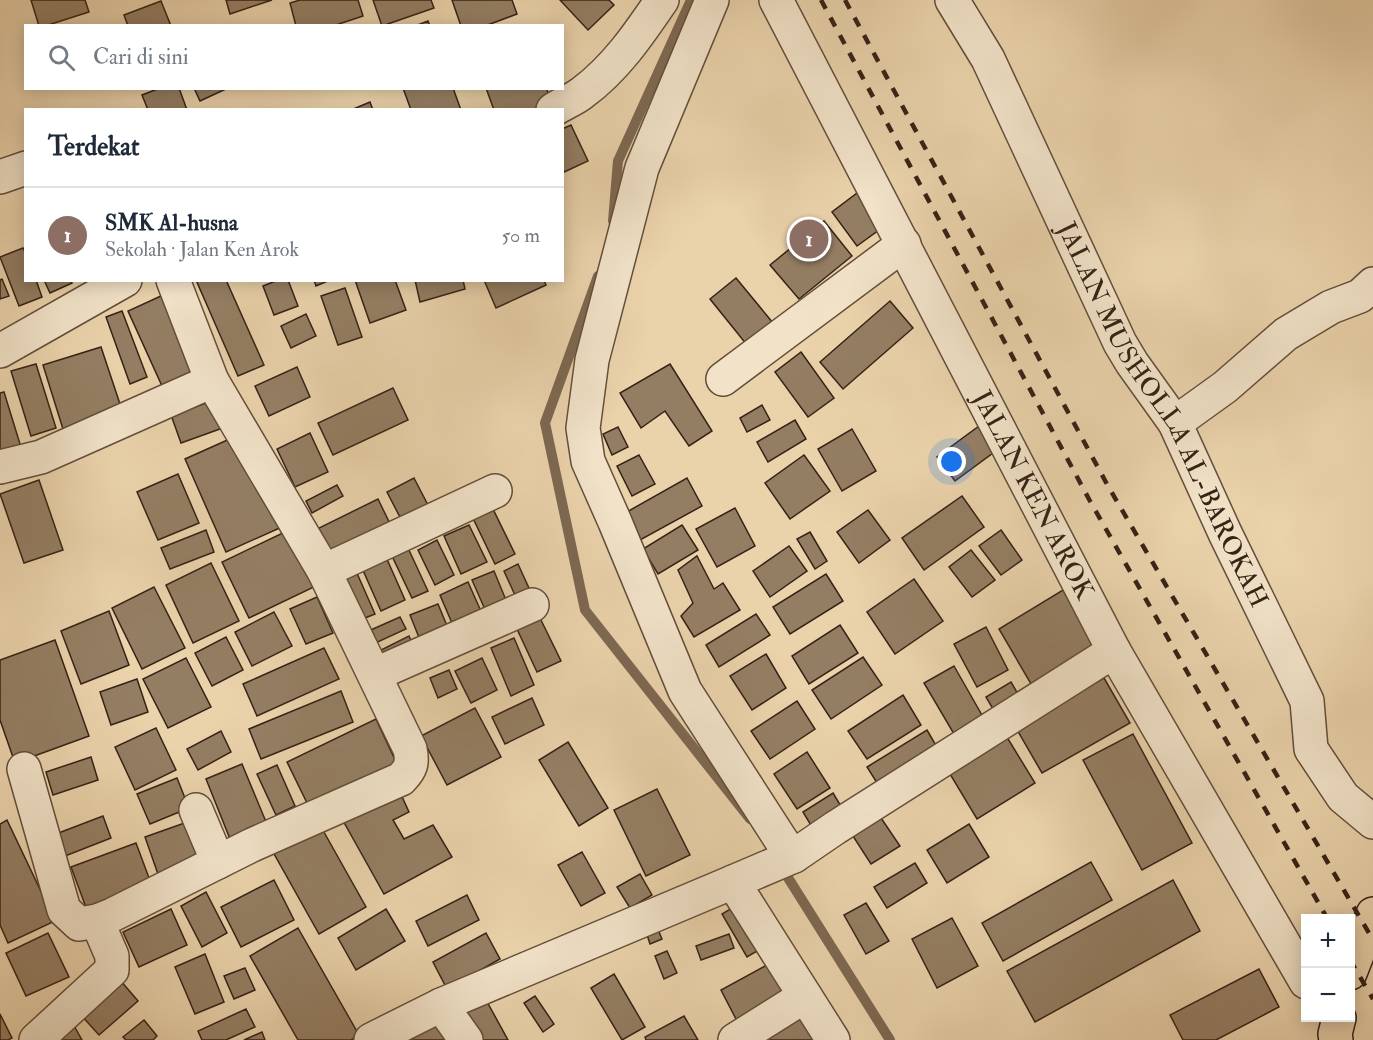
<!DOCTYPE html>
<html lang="id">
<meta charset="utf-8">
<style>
body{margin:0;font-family:"IM FELL Double Pica",serif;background:#f6f6f7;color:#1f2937}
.controls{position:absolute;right:18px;bottom:18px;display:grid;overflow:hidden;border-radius:0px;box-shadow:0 3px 15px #0003}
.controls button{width:54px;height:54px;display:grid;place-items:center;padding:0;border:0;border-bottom:2px solid #e0e1e3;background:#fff;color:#1f2937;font:30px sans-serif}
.you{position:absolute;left:952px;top:462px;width:21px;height:21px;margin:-15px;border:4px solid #fff;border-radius:50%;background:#1a73e8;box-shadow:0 0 0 9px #1a73e833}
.badge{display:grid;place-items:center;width:39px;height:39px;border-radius:50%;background:#8f2418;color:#fff;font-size:20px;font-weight:700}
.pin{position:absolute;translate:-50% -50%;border:3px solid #fff;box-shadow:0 2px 6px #0006}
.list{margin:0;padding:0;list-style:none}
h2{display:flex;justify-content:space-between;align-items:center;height:78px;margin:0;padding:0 24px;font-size:26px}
h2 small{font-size:20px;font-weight:400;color:#747a83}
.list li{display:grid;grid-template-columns:39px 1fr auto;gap:18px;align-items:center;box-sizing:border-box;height:96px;padding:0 24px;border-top:2px solid #e0e1e3}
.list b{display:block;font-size:22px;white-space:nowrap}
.list p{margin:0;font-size:20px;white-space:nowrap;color:#747a83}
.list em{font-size:20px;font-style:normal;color:#747a83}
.icon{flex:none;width:33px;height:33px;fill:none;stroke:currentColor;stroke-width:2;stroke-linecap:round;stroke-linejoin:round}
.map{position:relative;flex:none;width:1373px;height:1040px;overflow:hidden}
.search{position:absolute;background:#fff;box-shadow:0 3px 15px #0003;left:24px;top:24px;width:540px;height:66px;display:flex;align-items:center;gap:15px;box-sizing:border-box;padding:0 21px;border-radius:0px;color:#747a83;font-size:22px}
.panel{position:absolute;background:#fff;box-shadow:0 3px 15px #0003;left:24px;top:108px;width:540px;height:174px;border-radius:0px}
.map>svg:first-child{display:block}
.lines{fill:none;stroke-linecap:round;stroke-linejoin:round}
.stream{stroke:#7d6851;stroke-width:10}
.building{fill:#947e63;stroke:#362216;stroke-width:1.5}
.street-casing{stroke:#634e3b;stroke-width:36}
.primary-casing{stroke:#362216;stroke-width:36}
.street{stroke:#f1e2c8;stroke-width:33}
.primary{stroke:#ead2ab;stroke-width:33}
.rail{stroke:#362216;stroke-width:4.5;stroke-dasharray:10 10;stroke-linecap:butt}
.labels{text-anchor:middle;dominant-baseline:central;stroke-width:4.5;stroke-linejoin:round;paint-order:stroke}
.street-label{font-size:26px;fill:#362216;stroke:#f1e2c8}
</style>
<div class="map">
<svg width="1373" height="1040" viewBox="0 0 1373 1040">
<rect width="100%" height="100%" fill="#ead2ab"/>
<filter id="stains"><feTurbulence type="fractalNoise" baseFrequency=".00333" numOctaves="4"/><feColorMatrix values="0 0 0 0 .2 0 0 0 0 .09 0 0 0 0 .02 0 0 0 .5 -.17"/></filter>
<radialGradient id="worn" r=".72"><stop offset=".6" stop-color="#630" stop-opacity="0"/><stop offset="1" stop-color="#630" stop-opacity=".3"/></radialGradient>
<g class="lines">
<g class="stream">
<polyline points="613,221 618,161 691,0"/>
<polyline points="598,276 545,423 585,610 750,819"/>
<polyline points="780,865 890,1040"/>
</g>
</g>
<g class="building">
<polygon points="31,0 85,0 89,12 45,26 39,26"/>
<polygon points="226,0 272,0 230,14"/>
<polygon points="300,0 358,0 363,16 333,26 296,26 290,3"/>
<polygon points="373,0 431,0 434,8 382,26"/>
<polygon points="452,0 512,0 517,14 485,26 461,26"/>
<polygon points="560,0 609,0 614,5 588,30"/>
<polygon points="161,1 171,26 128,26 124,15"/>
<polygon points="428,21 430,26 415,26"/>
<polygon points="160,88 179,88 187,110 148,110 142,95"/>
<polygon points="194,88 228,88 200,101"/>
<polygon points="403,88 453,88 461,110 411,110"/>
<polygon points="486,88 546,88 552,102 533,110 494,110"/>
<polygon points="370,102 373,110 351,110"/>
<polygon points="571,125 588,161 562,173 562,129"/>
<polygon points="857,193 883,227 857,246 832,212"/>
<polygon points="824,221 852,256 799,299 770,265"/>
<polygon points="23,248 26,254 26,280 36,280 42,297 19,306 0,257"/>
<polygon points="736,278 773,323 747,345 710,299"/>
<polygon points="2,279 9,296 0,299 0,280"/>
<polygon points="44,280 71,280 72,283 50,293"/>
<polygon points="196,280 226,280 264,365 238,376"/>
<polygon points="278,280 288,280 298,306 274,315 263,286"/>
<polygon points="314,280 330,280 316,286"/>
<polygon points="355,280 395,280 406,310 370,323"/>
<polygon points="415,280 463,280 465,289 420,302"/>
<polygon points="484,280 544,280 546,285 496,308"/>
<polygon points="345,288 362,337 338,345 321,296"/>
<polygon points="163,295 202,381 167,397 128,311"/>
<polygon points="890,301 913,328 843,389 820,362"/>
<polygon points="122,311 147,377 130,384 106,317"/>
<polygon points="306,314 316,336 291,348 281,326"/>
<polygon points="101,347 122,410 63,429 43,365"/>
<polygon points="801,352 834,398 808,417 775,372"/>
<polygon points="36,364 56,428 31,436 11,371"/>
<polygon points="670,364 712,431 689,446 665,411 641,428 620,393"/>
<polygon points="297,367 310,397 269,416 255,386"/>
<polygon points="393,388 408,420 333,455 318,423"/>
<polygon points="4,392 24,457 0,465 0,393"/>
<polygon points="221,398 231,425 181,443 171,415"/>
<polygon points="762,405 770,420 747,432 740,418"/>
<polygon points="795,420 806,439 768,462 757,442"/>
<polygon points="979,426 997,450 955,481 937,457"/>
<polygon points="618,427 628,447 612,455 603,434"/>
<polygon points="852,429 876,471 842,491 818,449"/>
<polygon points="243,433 284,526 226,552 185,459"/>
<polygon points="310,433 328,472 295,487 277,449"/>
<polygon points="639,455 655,484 632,496 617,466"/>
<polygon points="804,455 830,491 790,519 765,483"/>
<polygon points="178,474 199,523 158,540 137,492"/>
<polygon points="414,478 430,509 403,523 387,492"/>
<polygon points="687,478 702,506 640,540 625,513"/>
<polygon points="39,480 63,550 24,563 0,494"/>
<polygon points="337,485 343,496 312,513 306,501"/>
<polygon points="962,496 984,527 924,570 902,538"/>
<polygon points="378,499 393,530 328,562 313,531"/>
<polygon points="491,505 515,554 495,564 471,514"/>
<polygon points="735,508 755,546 717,567 696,529"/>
<polygon points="868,510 890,540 859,563 837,532"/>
<polygon points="469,525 487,562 461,574 444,536"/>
<polygon points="682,525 698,550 658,574 643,549"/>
<polygon points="206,530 214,552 170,569 161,548"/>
<polygon points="289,530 316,586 249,618 222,562"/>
<polygon points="1001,530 1022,560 1001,575 979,546"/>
<polygon points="810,532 827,561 815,569 797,539"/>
<polygon points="437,540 454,575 435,585 418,550"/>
<polygon points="789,546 807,571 770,597 753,571"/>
<polygon points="408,548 428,591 412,598 392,556"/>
<polygon points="971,550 995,580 972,597 949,567"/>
<polygon points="697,556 714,589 723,583 740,610 694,637 681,616 693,603 678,570"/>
<polygon points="386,557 405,600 381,611 362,568"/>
<polygon points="211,563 239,621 193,643 166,585"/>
<polygon points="518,564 533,597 519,604 504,571"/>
<polygon points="356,571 375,614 355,622 336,579"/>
<polygon points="494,571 508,605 487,614 472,580"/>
<polygon points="826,574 843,601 790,634 773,607"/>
<polygon points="914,579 943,621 895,654 867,612"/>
<polygon points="468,582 484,618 455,630 440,595"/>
<polygon points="154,587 185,648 142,669 112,608"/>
<polygon points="1063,590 1098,650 1034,689 999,629"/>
<polygon points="317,597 333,633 306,644 290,609"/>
<polygon points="438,604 450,633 422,645 410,615"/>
<polygon points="109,611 129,665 81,684 61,631"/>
<polygon points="274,612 292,646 252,666 235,632"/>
<polygon points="756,614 770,635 719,667 706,645"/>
<polygon points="400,617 406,629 369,646 364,633"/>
<polygon points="540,618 561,661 537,672 517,629"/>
<polygon points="840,625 858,653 809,684 792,656"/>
<polygon points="986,627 1008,670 977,687 954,644"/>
<polygon points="409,636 415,650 380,667 373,654"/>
<polygon points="226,637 243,670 212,686 195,653"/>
<polygon points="514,638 534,685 511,696 491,648"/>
<polygon points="55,640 89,736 15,763 0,720 0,660"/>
<polygon points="324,648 339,679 257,716 243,684"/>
<polygon points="766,654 786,688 752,710 730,676"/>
<polygon points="863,657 882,685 831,719 812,690"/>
<polygon points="186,658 211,707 168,728 143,679"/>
<polygon points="482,658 497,690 471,703 455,671"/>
<polygon points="954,666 983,717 954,734 924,683"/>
<polygon points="449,670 457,689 438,698 430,678"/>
<polygon points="1104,678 1130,723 1042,773 1016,728"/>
<polygon points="137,679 148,712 111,725 100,692"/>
<polygon points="1011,682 1018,694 993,709 986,697"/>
<polygon points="341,691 353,722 261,759 249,729"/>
<polygon points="903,695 921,725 867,759 848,731"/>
<polygon points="532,698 544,725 505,744 492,717"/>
<polygon points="797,701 815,729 770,759 751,731"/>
<polygon points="475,708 501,757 447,785 421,736"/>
<polygon points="376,719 397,764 309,807 287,762"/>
<polygon points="156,728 176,770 135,790 115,747"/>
<polygon points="927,730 938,749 879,786 867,767"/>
<polygon points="221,731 231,752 198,770 187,749"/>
<polygon points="1005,734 1035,783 977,819 947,769"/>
<polygon points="1133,734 1192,843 1142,870 1083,760"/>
<polygon points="568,742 608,808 579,826 539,760"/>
<polygon points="807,752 830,788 797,809 774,774"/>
<polygon points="91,757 98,780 53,795 46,772"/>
<polygon points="242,764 269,829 232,844 206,779"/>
<polygon points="277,765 295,806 276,815 257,774"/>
<polygon points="177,778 189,808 150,824 137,794"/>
<polygon points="398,788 409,812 393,820 404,839 433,825 452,857 384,894 341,817"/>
<polygon points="657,789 690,855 646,876 614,810"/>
<polygon points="833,793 842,808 812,827 803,812"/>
<polygon points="879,815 900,846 871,864 851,833"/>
<polygon points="103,816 111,838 65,856 56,834"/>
<polygon points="7,820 55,921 8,943 0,925 0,824"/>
<polygon points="193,820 207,859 159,877 145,837"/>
<polygon points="969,824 989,857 947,883 927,850"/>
<polygon points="320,825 366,907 319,934 273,852"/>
<polygon points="136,843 152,886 87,910 71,867"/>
<polygon points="582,852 605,893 581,906 558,865"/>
<polygon points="1091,862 1112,900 1003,961 982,923"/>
<polygon points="915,863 927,883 887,908 874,887"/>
<polygon points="640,874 652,895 630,908 617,887"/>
<polygon points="274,880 294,920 241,947 221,907"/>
<polygon points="1173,880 1200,931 1035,1022 1007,971"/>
<polygon points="206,892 227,933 202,947 181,906"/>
<polygon points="467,895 479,920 428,946 416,921"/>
<polygon points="742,902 767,945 747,957 722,914"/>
<polygon points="866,903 889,941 866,954 844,915"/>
<polygon points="171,909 187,945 139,967 123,932"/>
<polygon points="386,909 405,941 356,970 338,938"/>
<polygon points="952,918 978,966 937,988 912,939"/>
<polygon points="657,927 662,939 650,944 646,932"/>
<polygon points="298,928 359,1035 351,1040 298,1040 250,956"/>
<polygon points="48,933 69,977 26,996 6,953"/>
<polygon points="486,933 500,959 447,989 433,962"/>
<polygon points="729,934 734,948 701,960 696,946"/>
<polygon points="667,951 677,973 664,979 655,956"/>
<polygon points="205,954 224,1002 195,1014 175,967"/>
<polygon points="778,959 795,990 737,1021 721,990"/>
<polygon points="245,968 255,990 234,999 224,976"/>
<polygon points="1259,969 1279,1007 1216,1040 1183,1040 1170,1015"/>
<polygon points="614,974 645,1027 622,1040 591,988"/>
<polygon points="120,980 138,1001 99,1035 80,1014"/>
<polygon points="535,996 554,1024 543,1032 524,1003"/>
<polygon points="485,998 508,1040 474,1040 458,1013"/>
<polygon points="246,1009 255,1027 226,1040 202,1040 198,1031"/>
<polygon points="809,1012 825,1040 765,1040"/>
<polygon points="0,1014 12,1038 8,1040 0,1040"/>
<polygon points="433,1016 452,1040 409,1040 406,1037"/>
<polygon points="684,1016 698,1040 646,1040 645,1037"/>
<polygon points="144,1020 157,1036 153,1040 126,1040 123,1037"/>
<polygon points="73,1024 82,1040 47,1040"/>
<polygon points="262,1032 265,1040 244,1040"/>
</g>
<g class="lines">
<g class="street-casing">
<g id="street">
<polyline points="712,0 642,168 592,360 583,428 588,461 615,522 685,691 783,843 794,856 733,882 833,1040"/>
<path id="s1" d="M776 0 1114 651 1306 982"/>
<path id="s2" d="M952 0 988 59 1120 343 1132 363 1175 423 1225 533 1307 701 1311 749 1343 797 1373 822"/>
<path d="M553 110C562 104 573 100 582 93 615 69 639 34 662 0"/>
<polyline points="0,177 26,168"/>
<polyline points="0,351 125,280"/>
<polyline points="723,379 904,244"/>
<polyline points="1175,423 1225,387 1286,334 1331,307 1360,296 1373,284"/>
<polyline points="0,467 41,457 212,381"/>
<polyline points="324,571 495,491"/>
<polyline points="376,674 532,605"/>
<path d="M24 769 64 910 79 924 97 921 112 915 252 845 401 779C411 769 413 763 410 749L324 571 212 381 173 280"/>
<polyline points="196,810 218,862"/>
<polyline points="794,856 835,828 1114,651"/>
<polyline points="441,1005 466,1040"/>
<polyline points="36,1040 112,970 112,956 97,921"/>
<polyline points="371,1040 441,1005 733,882"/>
<polyline points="735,1040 805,996"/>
</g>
</g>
<g class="primary-casing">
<g id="primary">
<polyline points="1350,973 1373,914"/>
<polyline points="1336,1040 1335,1034 1339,1018"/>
</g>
</g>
<use href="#street" class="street"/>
<use href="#primary" class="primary"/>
<g class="rail">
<polyline points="821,0 1090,501 1327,918"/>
<polyline points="845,0 1108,486 1373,940"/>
<polyline points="1350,960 1373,999"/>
</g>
</g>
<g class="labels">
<g class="street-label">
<text stroke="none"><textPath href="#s2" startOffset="466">JALAN MUSHOLLA AL-BAROKAH</textPath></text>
<text stroke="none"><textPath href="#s1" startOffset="558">JALAN KEN AROK</textPath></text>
</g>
</g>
<rect width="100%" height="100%" filter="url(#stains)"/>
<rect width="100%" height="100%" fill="url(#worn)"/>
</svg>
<div class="controls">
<button>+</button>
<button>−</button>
</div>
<div class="you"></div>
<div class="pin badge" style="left:809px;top:239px;background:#8d6e63">1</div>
<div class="search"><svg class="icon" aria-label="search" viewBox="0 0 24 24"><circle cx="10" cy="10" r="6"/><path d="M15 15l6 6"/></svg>Cari di sini</div>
<section class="panel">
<h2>Terdekat<small></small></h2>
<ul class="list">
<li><span class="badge" style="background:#8d6e63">1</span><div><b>SMK Al-husna</b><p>Sekolah · Jalan Ken Arok</p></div><em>50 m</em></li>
</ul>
</section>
</div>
